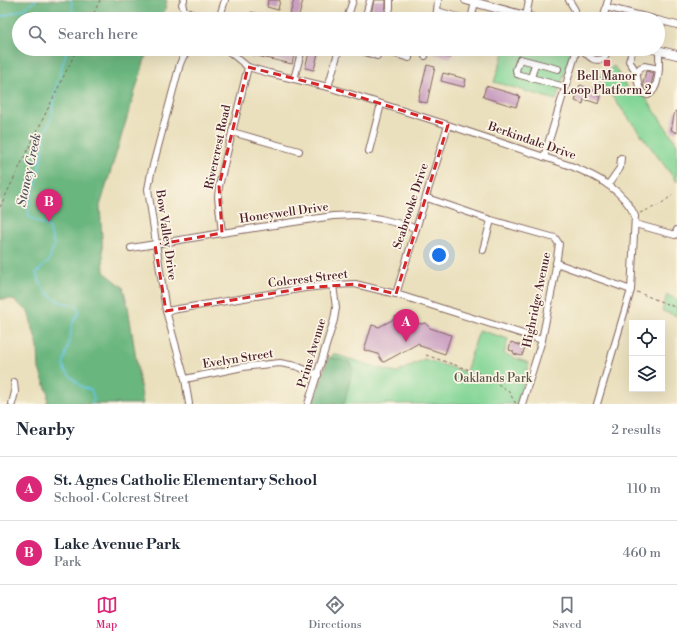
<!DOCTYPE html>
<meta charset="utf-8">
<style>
body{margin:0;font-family:"Libre Bodoni",serif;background:#f2f2f3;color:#1f2937}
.controls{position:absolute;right:12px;bottom:12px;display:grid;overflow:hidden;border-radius:0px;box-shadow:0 4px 16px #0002}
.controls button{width:36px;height:36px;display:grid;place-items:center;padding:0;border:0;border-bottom:1px solid #e0e1e3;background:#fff;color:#1f2937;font:20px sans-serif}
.you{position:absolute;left:439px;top:255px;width:14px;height:14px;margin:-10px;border:3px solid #fff;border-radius:50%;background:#1a73e8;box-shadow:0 0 0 6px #1a73e833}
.badge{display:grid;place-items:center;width:26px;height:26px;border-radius:50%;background:#db2777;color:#fff;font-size:13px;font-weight:700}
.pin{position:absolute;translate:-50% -33px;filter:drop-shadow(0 1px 2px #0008)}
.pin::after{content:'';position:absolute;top:21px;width:14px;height:12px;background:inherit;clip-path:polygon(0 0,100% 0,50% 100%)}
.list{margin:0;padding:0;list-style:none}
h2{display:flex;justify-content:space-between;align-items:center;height:52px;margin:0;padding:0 16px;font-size:17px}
h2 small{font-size:13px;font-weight:400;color:#747a83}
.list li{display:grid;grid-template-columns:26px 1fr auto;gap:12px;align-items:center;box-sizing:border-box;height:64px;padding:0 16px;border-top:1px solid #e0e1e3}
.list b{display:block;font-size:15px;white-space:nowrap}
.list p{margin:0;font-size:13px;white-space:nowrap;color:#747a83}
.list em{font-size:13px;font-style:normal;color:#747a83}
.icon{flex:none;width:22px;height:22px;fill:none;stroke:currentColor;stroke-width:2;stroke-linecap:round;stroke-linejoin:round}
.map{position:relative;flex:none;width:677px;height:404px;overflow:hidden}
.search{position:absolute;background:#fff;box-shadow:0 4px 16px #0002;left:12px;right:12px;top:12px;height:44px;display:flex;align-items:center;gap:10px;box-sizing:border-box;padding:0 14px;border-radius:22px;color:#747a83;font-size:15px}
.sheet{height:180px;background:#fff}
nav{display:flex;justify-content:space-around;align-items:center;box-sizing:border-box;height:56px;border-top:1px solid #e0e1e3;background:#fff;font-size:11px;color:#747a83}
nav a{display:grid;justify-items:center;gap:2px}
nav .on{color:#db2777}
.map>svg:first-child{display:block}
.green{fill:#83d596;stroke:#667a60}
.forest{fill:#6ab67f;stroke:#5a6a55}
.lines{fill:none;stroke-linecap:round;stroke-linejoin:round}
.stream{stroke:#66c6e4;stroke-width:1.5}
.building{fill:#cba1c2}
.minor-casing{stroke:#82635e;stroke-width:8}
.major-casing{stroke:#82635e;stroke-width:10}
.path{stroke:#82635e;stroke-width:1;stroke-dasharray:3 3;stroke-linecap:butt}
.minor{stroke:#fff;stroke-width:6}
.major{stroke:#fff;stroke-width:8}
.marked{fill:none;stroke:#d62828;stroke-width:3;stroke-dasharray:8 5;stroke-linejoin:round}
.poi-dot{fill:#d1495b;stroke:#fcf5e5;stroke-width:1.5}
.labels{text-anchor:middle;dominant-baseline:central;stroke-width:3.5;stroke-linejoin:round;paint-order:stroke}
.poi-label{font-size:12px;fill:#4a1f2b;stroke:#fcf5e5}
.street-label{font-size:12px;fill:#4a1f2b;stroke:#fcf5e5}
.park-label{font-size:12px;fill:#5b564b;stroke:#fcf5e5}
.water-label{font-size:13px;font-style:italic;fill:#525162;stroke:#fcf5e5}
</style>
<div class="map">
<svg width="677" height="404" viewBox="0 0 677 404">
<rect width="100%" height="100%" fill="#fcf5e5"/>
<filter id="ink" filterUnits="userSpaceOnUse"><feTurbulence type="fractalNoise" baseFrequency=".025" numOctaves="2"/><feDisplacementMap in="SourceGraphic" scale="8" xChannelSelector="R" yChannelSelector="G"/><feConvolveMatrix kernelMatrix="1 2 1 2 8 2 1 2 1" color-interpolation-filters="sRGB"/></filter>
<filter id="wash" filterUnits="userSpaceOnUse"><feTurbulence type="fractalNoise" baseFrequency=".012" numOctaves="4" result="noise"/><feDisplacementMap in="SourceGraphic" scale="16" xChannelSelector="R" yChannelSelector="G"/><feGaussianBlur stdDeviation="0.9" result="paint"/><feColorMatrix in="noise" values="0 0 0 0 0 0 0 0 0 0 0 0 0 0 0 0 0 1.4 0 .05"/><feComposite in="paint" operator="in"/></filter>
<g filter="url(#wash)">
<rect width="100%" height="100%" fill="#eae0bd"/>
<g class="green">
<polygon points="505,49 572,49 556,100 494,82"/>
<polygon points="614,66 630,92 639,88 677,144 677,182 598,78"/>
<polygon points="667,295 677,299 677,316 662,311"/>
<polygon points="479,330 508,339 504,354 529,363 518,404 317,404 333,354 396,373 424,359 466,372"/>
</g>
<g class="forest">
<polygon points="0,0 86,0 88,1 92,0 167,0 163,19 19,19 19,49 148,49 100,206 104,272 123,287 128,307 143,404 47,404 48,393 39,369 38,347 28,311 12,299 0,299"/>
<polygon points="329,357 349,362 353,368 344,404 313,404"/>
</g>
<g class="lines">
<g class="stream">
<polyline points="70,0 72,2 73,19"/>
<polyline points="0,17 24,9 36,0"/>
<path d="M67 49 56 87 51 119 46 131 37 180 28 208 29 217 49 227 54 245 49 261 36 273C39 284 49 298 61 302 66 304 71 303 77 306L79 312 72 325 70 338 63 364 65 371 82 387 91 390 94 399 92 404"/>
</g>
</g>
<g id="blocks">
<g class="building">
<polygon points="268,0 280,0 278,10 267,7"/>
<polygon points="294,0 303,0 299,16 290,14"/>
<polygon points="374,0 386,0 386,7 383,19 370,19"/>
<polygon points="251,12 274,17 274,19 249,19"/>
<polygon points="245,49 267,49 294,55 292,64 253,55"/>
<polygon points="310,49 319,49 314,70 305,68"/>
<polygon points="435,49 453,49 451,58 434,54"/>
<polygon points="427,65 435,67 427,103 418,101"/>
<polygon points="646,71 654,73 651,85 648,90 645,89 643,84"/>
<polygon points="443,73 466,79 464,87 441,81"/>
<polygon points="580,85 597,92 596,95 601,96 599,104 584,99 583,104 575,101"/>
<polygon points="486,86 520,96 516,107 483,97"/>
<polygon points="675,111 677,112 677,133 671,130"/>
<polygon points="395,316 421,324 425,323 430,328 451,335 445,354 420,346 419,343 384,362 382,361 378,354 364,350 372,325 379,327 394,319"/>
<polygon points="511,342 525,347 522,356 514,354 513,351 509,350"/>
</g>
</g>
</g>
<g filter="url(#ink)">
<use href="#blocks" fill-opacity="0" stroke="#82635e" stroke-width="1"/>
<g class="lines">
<g class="minor-casing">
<g id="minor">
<polyline points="184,0 182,4 184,10 192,14 209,19"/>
<polyline points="569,0 575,10 573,19"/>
<polyline points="606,7 653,19"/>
<polyline points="437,11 438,0"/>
<polyline points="526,16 529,1 528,0"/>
<polyline points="219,19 225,0"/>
<polyline points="347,19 353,0"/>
<polyline points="365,19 370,0"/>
<polyline points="387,19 390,8 390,0"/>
<polyline points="435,19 437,11 465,19"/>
<polyline points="471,19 475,2"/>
<polyline points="603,19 608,0"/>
<polyline points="658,20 677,25"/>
<path d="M226 49 248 67 269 73 328 87 448 125 571 166C596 176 624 190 635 216L631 290 597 404"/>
<polyline points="357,49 377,56 379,49"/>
<polyline points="380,49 409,58"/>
<path d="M582 49C590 57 592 62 604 59L609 49"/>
<path d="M633 49 629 61C632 65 635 69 636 73 639 82 637 93 648 95 661 89 659 62 659 50"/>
<polyline points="425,56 426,49"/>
<polyline points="558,69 520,59 516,70 517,74 520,75 565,87"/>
<polyline points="636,75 640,68 644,66 659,69"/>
<polyline points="531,78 535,64"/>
<polyline points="294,79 302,49"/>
<polyline points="328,87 339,49"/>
<polyline points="232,132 299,151"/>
<polyline points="369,151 381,104"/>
<polyline points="544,157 577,49"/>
<polyline points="608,185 620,168 621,158"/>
<polyline points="427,198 491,220 555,238 559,244 554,279 542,340 522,404"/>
<polyline points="635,224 675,235 677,230"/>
<polyline points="222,233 218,197 219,186 248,67"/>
<polyline points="131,248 222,233 333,216 356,215 381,219 416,228"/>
<polyline points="483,250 491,220"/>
<polyline points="556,263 631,290"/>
<polyline points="396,294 448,125"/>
<polyline points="166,311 305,288 333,285 355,284 396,294 542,340"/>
<polyline points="185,379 243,367 280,363 296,366 318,375"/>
<polyline points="12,404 15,392 14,382"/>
<polyline points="189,404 185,379 166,311 148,189 151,173 180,64 183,57 190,49"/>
<polyline points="308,404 334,320 336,308 333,285"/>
</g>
</g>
<g class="major-casing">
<g id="major">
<polyline points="466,0 536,19"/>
<polyline points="653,49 677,55"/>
</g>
</g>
<g class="path">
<polyline points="91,19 100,0"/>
<polyline points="0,207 77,49"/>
<polyline points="640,213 659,205 673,195"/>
<polyline points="637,292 677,308"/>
<polyline points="426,355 487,376 509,392 516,404"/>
</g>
<use href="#minor" class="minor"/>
<use href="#major" class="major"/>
</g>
</g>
<path class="marked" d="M248 67 328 87 448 125 396 294 355 284 305 288 166 311 155 245 222 233 219 186Z"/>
<rect class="poi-dot" x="603" y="59" width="8" height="8" rx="2"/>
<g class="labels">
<g class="poi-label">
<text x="607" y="76">Bell Manor<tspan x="607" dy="14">Loop Platform 2</tspan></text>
</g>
<g class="street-label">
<text transform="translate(532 141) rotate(19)">Berkindale Drive</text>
<text transform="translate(218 147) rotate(-78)">Rivercrest Road</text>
<text transform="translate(411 206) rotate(-72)">Seabrooke Drive</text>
<text transform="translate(284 213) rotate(-8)">Honeywell Drive</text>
<text transform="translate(166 235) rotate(82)">Bow Valley Drive</text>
<text transform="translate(308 279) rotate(-7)">Colcrest Street</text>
<text transform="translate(537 300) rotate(-78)">Highridge Avenue</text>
<text transform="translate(312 353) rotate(-73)">Prins Avenue</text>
<text transform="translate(238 359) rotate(-9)">Evelyn Street</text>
</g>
<g class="park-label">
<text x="493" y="378">Oaklands Park</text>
</g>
<g class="water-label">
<text transform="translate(29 170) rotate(-78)">Stoney Creek</text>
</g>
</g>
</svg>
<div class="controls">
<button><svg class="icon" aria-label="locate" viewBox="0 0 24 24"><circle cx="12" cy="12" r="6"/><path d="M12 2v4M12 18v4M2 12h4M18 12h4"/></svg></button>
<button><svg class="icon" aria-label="layers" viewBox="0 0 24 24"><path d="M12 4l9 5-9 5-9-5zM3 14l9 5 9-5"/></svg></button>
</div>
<div class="you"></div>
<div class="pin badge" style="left:406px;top:342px">A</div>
<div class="pin badge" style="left:49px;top:222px">B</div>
<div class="search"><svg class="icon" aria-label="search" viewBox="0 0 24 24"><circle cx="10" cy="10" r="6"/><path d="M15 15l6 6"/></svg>Search here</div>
</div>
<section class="sheet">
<h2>Nearby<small>2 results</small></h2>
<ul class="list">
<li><span class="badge">A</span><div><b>St. Agnes Catholic Elementary School</b><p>School · Colcrest Street</p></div><em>110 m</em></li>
<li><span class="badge">B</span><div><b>Lake Avenue Park</b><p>Park</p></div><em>460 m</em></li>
</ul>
</section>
<nav>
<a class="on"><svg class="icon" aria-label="map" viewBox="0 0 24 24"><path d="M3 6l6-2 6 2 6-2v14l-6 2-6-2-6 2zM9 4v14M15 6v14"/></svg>Map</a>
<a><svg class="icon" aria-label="directions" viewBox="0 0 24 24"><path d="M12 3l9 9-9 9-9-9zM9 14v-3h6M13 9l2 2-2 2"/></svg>Directions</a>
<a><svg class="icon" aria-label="saved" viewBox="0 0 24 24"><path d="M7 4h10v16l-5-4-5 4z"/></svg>Saved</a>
</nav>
